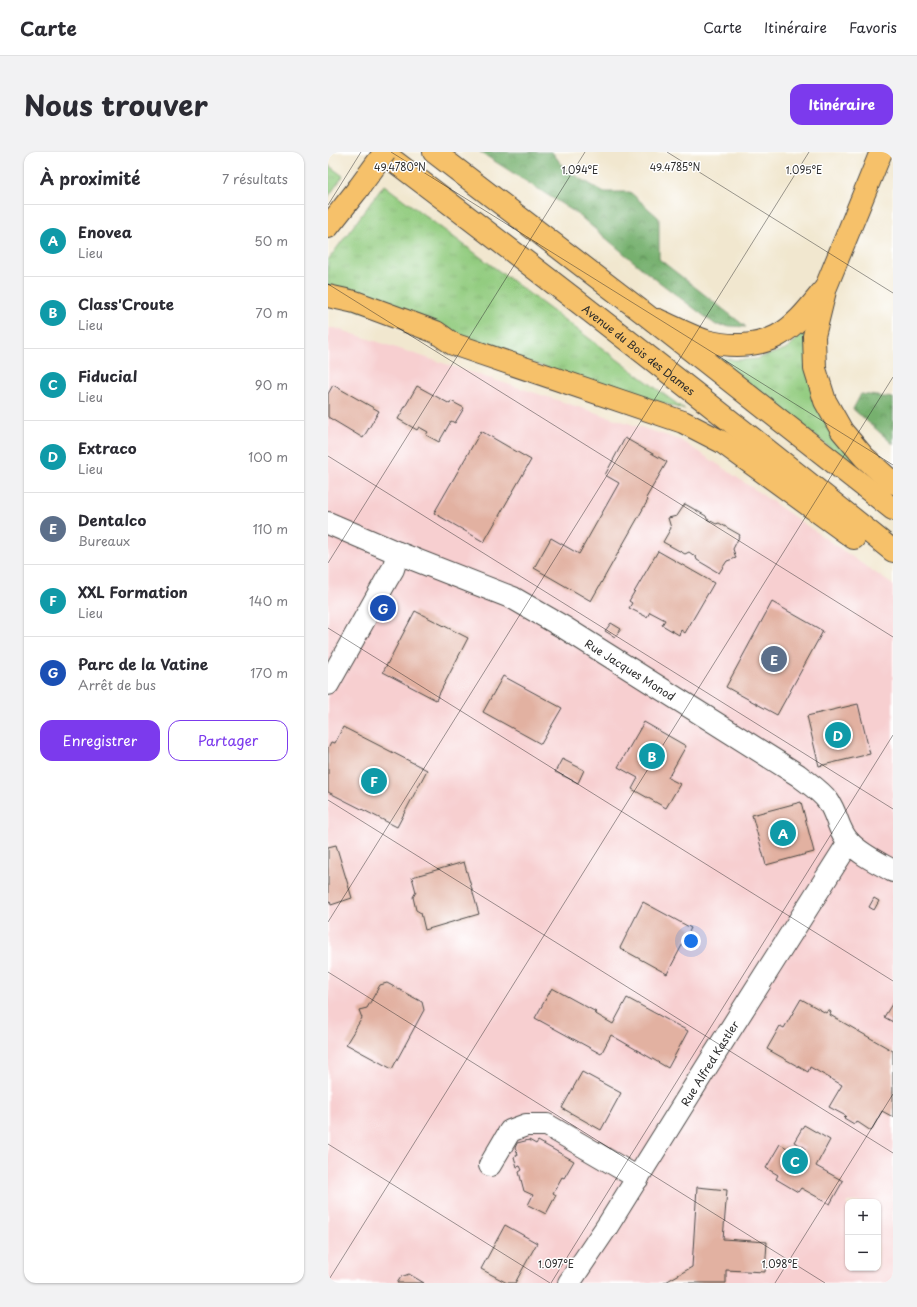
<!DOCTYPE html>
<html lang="fr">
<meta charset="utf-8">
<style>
body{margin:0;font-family:"Playpen Sans",sans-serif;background:#f2f2f3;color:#2b2b33}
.controls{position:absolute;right:12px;bottom:12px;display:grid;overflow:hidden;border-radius:8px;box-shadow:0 1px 3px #0004}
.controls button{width:36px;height:36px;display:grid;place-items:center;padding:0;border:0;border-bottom:1px solid #e1e1e2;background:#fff;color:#2b2b33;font:20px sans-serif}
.you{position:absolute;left:363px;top:789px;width:14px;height:14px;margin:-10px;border:3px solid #fff;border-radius:50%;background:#1a73e8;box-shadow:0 0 0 6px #1a73e833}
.badge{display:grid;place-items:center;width:26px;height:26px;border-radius:50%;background:#7c3aed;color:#fff;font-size:13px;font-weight:700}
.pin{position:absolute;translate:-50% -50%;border:2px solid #fff;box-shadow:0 1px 4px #0006}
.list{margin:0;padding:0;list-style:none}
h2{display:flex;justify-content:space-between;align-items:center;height:52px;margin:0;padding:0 16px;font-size:17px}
h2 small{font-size:13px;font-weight:400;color:#7c7c81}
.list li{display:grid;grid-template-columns:26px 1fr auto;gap:12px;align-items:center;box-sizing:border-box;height:72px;padding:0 16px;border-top:1px solid #e1e1e2}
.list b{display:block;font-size:15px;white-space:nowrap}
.list p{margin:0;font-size:13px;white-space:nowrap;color:#7c7c81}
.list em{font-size:13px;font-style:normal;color:#7c7c81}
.actions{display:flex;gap:8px;padding:12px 16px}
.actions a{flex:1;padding:9px 0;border:1px solid #7c3aed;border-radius:12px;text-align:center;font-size:14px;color:#7c3aed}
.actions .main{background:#7c3aed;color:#fff}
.map{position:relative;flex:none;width:565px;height:1131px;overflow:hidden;border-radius:12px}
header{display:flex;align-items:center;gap:24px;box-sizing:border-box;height:56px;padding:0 20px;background:#fff;border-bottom:1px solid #e1e1e2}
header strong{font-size:19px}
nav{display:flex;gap:22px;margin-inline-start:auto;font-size:14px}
.intro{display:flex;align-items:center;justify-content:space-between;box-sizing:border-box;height:96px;padding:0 24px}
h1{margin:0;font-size:28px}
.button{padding:10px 18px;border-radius:12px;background:#7c3aed;color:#fff;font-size:14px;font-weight:700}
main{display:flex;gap:24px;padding:0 24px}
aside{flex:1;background:#fff;border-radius:12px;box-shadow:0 1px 3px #0004}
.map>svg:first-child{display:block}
.built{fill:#f7cfd0;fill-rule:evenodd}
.grass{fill:url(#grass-tufts);stroke:#5f7c56}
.forest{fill:url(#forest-crowns);stroke:#506e4c}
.building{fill:#e2b1a1}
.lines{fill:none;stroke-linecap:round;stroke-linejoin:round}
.minor-casing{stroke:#494744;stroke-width:24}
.major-casing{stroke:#494744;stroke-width:24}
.highway-casing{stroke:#494744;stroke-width:24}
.minor{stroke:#fff;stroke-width:22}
.major{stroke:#f6c16b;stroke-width:22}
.highway{stroke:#f6c16b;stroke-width:22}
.major-bridge-casing{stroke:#494744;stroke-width:24;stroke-linecap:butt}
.major-bridge{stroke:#f6c16b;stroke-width:22}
.ticks{fill:none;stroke:#2b2b2b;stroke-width:1;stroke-opacity:0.45}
.labels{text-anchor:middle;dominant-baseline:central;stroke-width:3;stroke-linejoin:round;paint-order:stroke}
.street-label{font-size:11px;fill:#2b2b2b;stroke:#fff}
.ticks-label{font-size:10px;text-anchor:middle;fill:#2b2b2b;stroke:#fff;stroke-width:3;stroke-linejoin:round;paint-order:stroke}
</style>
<header>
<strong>Carte</strong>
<nav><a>Carte</a><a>Itinéraire</a><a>Favoris</a></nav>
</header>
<div class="intro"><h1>Nous trouver</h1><a class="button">Itinéraire</a></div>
<main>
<aside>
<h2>À proximité<small>7 résultats</small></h2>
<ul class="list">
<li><span class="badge" style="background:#0f9aa8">A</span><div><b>Enovea</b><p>Lieu</p></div><em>50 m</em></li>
<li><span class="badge" style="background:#0f9aa8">B</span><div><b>Class'Croute</b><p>Lieu</p></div><em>70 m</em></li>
<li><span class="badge" style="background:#0f9aa8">C</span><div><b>Fiducial</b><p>Lieu</p></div><em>90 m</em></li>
<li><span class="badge" style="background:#0f9aa8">D</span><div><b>Extraco</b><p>Lieu</p></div><em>100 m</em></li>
<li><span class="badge" style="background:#5c6f8a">E</span><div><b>Dentalco</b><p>Bureaux</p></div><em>110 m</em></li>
<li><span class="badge" style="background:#0f9aa8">F</span><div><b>XXL Formation</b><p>Lieu</p></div><em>140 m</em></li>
<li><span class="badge" style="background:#1a4fb4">G</span><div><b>Parc de la Vatine</b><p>Arrêt de bus</p></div><em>170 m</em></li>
</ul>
<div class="actions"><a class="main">Enregistrer</a><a>Partager</a></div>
</aside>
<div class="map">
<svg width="565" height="1131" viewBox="0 0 565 1131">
<defs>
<pattern id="grass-tufts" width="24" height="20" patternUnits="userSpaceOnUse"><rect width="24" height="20" fill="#93cc80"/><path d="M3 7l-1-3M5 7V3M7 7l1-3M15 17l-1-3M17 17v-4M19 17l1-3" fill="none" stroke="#7faf6f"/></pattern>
<pattern id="forest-crowns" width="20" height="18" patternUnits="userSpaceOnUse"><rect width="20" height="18" fill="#76b06e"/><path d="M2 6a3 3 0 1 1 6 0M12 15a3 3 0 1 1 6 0" fill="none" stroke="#618f5b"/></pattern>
</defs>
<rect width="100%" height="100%" fill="#fff"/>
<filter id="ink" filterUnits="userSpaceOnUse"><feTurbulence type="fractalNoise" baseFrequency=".025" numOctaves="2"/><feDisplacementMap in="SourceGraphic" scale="8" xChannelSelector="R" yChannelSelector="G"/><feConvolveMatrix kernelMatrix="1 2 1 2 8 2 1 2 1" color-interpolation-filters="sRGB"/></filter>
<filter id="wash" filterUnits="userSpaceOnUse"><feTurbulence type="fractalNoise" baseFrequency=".012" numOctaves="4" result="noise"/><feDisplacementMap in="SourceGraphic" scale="16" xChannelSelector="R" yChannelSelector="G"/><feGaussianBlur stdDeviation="0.9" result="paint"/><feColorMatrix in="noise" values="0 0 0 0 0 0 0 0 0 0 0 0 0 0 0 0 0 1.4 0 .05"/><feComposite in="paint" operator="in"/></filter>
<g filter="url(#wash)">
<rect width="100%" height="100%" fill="#f1e7cf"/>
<path class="built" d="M0 176H7L352 288 391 313 565 433V1131H0ZM520 1050H550V1116H520Z"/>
<g class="grass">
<polygon points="0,13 15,24 0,45"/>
<polygon points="56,33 357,258 17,154 0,145 0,108"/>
<polygon points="474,181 480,185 534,316 529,317 387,205 409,208 428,207 461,196"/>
</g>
<g class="forest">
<polygon points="152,0 224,0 237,17 275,40 302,40 331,66 331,107 418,175 388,173 318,120 248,61"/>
<polygon points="533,242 565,246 565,292 525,257"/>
</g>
<g id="blocks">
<g class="building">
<polygon points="5,233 51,259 35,286 0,265 0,242"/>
<polygon points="89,234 122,252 123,249 136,256 127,271 123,269 111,290 98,283 100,280 91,275 89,278 70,267"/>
<polygon points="153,279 203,308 156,390 106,361"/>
<polygon points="297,286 339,310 318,346 320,348 263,449 206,416 223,386 251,402 291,331 277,323"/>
<polygon points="357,352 378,364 379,367 388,372 391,371 412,383 405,397 408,406 399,409 391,421 369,408 368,405 361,400 357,402 335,390 343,376 340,366 349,364"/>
<polygon points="330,399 386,431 357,481 353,478 351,483 334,473 337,468 322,460 319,465 301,456 304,451 301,449"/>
<polygon points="444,450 495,479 449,563 398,535"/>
<polygon points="87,459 140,486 108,548 55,520"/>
<polygon points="283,471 293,477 287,485 277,479"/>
<polygon points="175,524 234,556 213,592 155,560"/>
<polygon points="530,552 542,602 491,614 479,564"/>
<polygon points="316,570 358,594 340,626 352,632 338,656 304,637 310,626 290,615"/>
<polygon points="15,575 99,618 69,675 0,640 0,596 3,590 7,591"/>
<polygon points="234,607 256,618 250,631 227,620"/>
<polygon points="473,650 486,700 438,713 424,663"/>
<polygon points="8,693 24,746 3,753 2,749 0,750 0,695"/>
<polygon points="136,710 151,762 97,778 93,761 88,758 85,745 88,740 84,725"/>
<polygon points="546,746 551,749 546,758 541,755"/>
<polygon points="315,750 363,776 339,822 292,796"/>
<polygon points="59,831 94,850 96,858 64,917 18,892 34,866 31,858 39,856 52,833"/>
<polygon points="224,836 268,860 266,861 285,872 299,846 360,879 340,916 283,883 273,902 207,866"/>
<polygon points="473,847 498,861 500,858 503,860 502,863 565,899 565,965 554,959 543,979 528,969 526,972 516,966 518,964 501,955 514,933 482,915 480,920 439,897 452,874 456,876"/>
<polygon points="564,852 565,852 565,870 556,865"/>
<polygon points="254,920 293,941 273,978 234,956"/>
<polygon points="476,973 502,988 488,1014 515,1029 502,1052 473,1036 470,1040 448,1027 450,1023 438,1016 452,992 473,1004 477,996 466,990"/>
<polygon points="201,988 208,992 210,989 246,1009 236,1026 234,1025 225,1041 228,1043 218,1062 200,1053 205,1043 196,1039 191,1020 194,1018 192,1014 189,1015 186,1005 190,1003 187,996 189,991"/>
<polygon points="369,1035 399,1038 395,1087 439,1090 437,1120 398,1118 398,1131 336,1131 364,1115"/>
<polygon points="177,1073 209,1091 187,1131 179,1131 153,1117"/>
<polygon points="81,1122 96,1131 69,1131 73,1125"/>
</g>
</g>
</g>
<g filter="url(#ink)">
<use href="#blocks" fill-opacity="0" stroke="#494744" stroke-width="1"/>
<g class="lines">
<g class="minor-casing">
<g id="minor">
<path id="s1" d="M0 371 70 401 185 446 237 476 470 623C480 631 493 639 500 649 510 663 509 677 521 690 533 703 551 711 565 719"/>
<polyline points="0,532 59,427 65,417 70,401"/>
<polyline points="162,1013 182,979 198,973 219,973 310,1026"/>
<path id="s2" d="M241 1131 280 1073 383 908 521 690"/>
</g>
</g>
<g class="major-casing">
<g id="major">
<polyline points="553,0 498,135 486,184 487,217 497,249 514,279 536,305 565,331"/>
<polyline points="0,75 30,37"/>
<path d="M330 168C346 175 362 184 378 189 401 195 428 195 449 184 468 174 482 155 495 139"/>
</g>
</g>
<g class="highway-casing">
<g id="highway">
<path id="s3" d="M54 0C226 130 397 263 565 399"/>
<polyline points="106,0 317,162 565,357"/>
<polyline points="0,144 27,150 108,180 125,192 355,270 394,290 526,386"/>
</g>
</g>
<use href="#minor" class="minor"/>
<use href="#major" class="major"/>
<use href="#highway" class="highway"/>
<g class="major-bridge-casing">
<polyline id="major-bridge" points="30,37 57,0"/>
</g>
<use href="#major-bridge" class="major-bridge"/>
</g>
</g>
<path class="ticks" d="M63 0 565 313M339 0 565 141M0 53 33 0M0 132 565 485M0 304 565 657M0 411 257 0M0 476 565 829M0 648 565 1001M0 770 481 0M0 820 497 1131M0 992 222 1131M0 1129 565 225M223 1131 565 583M447 1131 565 942"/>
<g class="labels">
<g class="street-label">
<text stroke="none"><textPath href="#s3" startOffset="324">Avenue du Bois des Dames</textPath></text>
<text stroke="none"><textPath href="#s1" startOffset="337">Rue Jacques Monod</textPath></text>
<text stroke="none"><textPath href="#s2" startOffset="261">Rue Alfred Kastler</textPath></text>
</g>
</g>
<g class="ticks-label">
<text x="72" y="19">49.4780°N</text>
<text x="347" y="19">49.4785°N</text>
<text x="252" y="22">1.094°E</text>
<text x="476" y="22">1.095°E</text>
<text x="228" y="1116">1.097°E</text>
<text x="452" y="1116">1.098°E</text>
</g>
</svg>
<div class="controls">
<button>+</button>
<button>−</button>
</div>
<div class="you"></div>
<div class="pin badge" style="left:455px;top:681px;background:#0f9aa8">A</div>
<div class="pin badge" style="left:324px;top:604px;background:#0f9aa8">B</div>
<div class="pin badge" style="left:467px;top:1009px;background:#0f9aa8">C</div>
<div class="pin badge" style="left:510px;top:583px;background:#0f9aa8">D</div>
<div class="pin badge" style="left:446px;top:507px;background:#5c6f8a">E</div>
<div class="pin badge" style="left:46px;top:629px;background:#0f9aa8">F</div>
<div class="pin badge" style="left:55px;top:456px;background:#1a4fb4">G</div>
</div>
</main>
